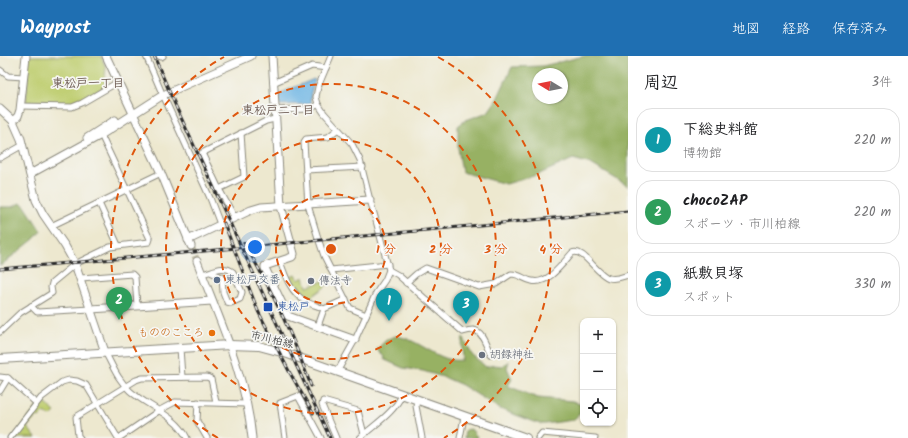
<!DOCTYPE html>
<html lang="ja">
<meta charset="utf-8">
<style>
body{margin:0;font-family:Kalam,"Klee One",sans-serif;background:#f2f2f2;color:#202124}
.controls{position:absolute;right:12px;bottom:12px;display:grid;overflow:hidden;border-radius:8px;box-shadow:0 1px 3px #0004}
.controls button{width:36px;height:36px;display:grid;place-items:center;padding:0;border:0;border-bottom:1px solid #e0e0e0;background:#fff;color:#202124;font:20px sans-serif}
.compass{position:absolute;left:532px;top:12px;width:36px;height:36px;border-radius:50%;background:#fff;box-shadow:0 1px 3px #0004;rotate:280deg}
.you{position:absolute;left:255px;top:191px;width:14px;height:14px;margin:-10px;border:3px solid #fff;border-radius:50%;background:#1a73e8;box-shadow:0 0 0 6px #1a73e833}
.badge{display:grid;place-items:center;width:26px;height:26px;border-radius:50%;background:#1f6fb2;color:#fff;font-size:13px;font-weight:700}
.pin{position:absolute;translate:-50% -33px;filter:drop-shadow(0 1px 2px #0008)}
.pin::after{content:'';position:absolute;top:21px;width:14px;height:12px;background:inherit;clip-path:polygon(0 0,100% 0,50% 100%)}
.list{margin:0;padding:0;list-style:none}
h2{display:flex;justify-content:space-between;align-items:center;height:52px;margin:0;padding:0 16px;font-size:17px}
h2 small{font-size:13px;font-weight:400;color:#757577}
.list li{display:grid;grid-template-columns:26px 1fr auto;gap:12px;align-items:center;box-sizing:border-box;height:64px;margin:0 8px 8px;padding:0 8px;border:1px solid #e0e0e0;border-radius:16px}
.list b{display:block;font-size:15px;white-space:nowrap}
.list p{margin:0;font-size:13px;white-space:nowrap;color:#757577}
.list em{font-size:13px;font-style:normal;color:#757577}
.icon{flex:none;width:22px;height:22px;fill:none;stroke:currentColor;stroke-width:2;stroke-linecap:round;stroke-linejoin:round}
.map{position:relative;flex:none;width:628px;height:382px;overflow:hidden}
header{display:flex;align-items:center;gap:24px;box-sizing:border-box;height:56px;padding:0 20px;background:#1f6fb2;color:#fff}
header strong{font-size:19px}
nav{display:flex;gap:22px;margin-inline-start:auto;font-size:14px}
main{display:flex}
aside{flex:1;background:#fff}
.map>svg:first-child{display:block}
.green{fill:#bfce71;stroke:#757c4e}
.forest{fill:#97b163;stroke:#616e47;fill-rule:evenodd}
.water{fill:#6cb4e3;stroke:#4c7087}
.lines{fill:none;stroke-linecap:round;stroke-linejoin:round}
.secondary-tunnel{stroke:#c6c2ae;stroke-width:7;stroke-dasharray:7 3.5;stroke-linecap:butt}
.street-casing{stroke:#8c8a7d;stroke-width:7}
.secondary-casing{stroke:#8c8a7d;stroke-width:9}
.primary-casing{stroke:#8c8a7d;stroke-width:10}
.street{stroke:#fff;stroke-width:5}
.secondary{stroke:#fff;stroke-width:7}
.primary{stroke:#fff;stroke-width:8}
.rail-casing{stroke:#2b2b2b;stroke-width:3}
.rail{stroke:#f6f6f2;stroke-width:1.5;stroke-dasharray:4.5;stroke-linecap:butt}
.ring{fill:none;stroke:#df570e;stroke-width:2;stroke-dasharray:7 5}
.service-dot{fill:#5c6f8a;stroke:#f6f6f2;stroke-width:1.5}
.worship-dot{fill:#6b7280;stroke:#f6f6f2;stroke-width:1.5}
.transit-dot{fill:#1a4fb4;stroke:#f6f6f2;stroke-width:1.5}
.food-dot{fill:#e8710a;stroke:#f6f6f2;stroke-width:1.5}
.labels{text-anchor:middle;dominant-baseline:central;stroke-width:3.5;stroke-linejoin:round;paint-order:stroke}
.service-label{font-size:11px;fill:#4e5e75;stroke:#f6f6f2;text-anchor:start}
.worship-label{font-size:11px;fill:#5b616d;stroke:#f6f6f2;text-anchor:start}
.transit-label{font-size:11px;fill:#164399;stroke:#f6f6f2;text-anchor:start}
.food-label{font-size:11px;fill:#c56008;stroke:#f6f6f2;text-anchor:end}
.street-label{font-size:11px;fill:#2b2b2b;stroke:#f6f6f2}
.neighbourhood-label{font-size:12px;font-weight:bold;fill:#6a5850;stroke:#f6f6f2}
.centre{fill:#df570e;stroke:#f6f6f2;stroke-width:2}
.ring-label{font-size:12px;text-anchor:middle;font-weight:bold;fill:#df570e;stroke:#f6f6f2;stroke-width:3.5;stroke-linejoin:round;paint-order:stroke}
</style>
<header>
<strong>Waypost</strong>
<nav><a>地図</a><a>経路</a><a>保存済み</a></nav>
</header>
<main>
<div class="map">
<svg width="628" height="382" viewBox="0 0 628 382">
<rect width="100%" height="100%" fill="#f6f6f2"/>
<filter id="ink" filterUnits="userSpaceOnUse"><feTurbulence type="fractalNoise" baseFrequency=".025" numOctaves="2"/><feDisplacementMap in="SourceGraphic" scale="8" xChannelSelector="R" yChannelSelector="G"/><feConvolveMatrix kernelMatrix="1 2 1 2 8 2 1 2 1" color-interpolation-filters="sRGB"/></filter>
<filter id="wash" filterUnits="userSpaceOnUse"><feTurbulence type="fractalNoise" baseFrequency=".012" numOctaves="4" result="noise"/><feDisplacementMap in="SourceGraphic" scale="16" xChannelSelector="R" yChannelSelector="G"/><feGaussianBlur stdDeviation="0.9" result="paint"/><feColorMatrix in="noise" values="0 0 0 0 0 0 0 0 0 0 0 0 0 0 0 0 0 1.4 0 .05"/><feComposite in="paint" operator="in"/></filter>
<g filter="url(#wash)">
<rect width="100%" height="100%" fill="#ede8cf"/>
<g class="green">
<polygon points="29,0 101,0 106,12 104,31 81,45 72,48 26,48"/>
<polygon points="295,218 298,224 304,221 307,231 323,225 326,230 307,244 296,235 288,222"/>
<polygon points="42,344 55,356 51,360 44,356 39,361 37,360 27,371 36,382 13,382"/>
</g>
<g class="forest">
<path d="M584 0H628V130L591 108 573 103 537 119 506 128 462 116 458 92V70L466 64 488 56 497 43 512 11 543 10ZM538 18H562V42H538Z"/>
<polygon points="20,147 25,150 41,175 34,183 0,210 0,151 12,151"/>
<path d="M396 280C420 283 440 308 463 304L462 290 463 281 472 299 486 311 494 309 502 310 509 305 507 312 512 323 508 330 538 342 573 345 583 350V355L573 364 545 368H540L500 353 462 329 446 322 423 315 403 312 383 303 384 301 377 294C382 287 387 282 396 280Z"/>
<polygon points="471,373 478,382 464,382 465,374"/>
</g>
<polygon class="water" points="314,23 315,25 311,37 310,48 280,49 279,42 281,37"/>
</g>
<g filter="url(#ink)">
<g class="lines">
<polyline class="secondary-tunnel" points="191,190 197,205"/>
<g class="street-casing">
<g id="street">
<polyline points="146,0 161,35"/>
<polyline points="159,0 161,1 163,0"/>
<polyline points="331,0 318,31 316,41 318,48 324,57 352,88 360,104 370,144 375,161 389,214 385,224 376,237 355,284 337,316"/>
<polyline points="0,14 8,20 24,21"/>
<polyline points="273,27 312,10 326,12"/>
<polyline points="163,39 210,142 220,168"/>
<polyline points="21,50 72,51 82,47 118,26"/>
<polyline points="275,54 311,53 318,48"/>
<polyline points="338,73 328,81 306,83 304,86 308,149 318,182 324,200 350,252 366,259"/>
<polyline points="0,102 23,89"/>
<polyline points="306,114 363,111"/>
<polyline points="219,133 244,121 241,77"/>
<polyline points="99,147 118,189"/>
<polyline points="235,162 219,133 202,97 266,65 275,63"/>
<polyline points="51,170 161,117"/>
<path d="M280 205C285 220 291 238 307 246 312 249 319 250 324 253L346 243"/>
<polyline points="331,214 388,208"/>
<path d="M389 214 398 219 463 276C466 275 469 274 473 274 483 274 487 292 491 299"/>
<path d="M202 218C212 216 223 208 233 216L242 236 240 243 231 247 227 246 223 236 222 221 210 216"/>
<polyline points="81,222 132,218 135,221 137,250"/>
<path d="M406 227 416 218 426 212 479 231 496 228 511 218C520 218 525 224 532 225 548 229 563 207 572 197 583 191 597 219 609 222 616 224 622 221 628 219"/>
<polyline points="31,250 37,256 91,253"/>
<polyline points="318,270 324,253"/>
<polyline points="0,276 20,257 52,237 51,231 52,227 75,208 110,191 149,186 150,183 101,79"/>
<polyline points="180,292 182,321"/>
<path d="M105 296C113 310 117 323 130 335 148 351 176 359 187 382"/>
<polyline points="0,321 8,322 36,347"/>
<polyline points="0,335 8,322"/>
<polyline points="417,344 416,350 422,382"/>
<polyline points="198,346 197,365 207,382"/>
<polyline points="10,382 41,342 62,326 69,324 77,325 86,329 118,382"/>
<polyline points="80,382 78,380 76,361 136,324 142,322 207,321 211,323 216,346"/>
<polyline points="119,382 160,354 175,346 247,348"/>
<polyline points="285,382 280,347 298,340 321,382"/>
<polyline points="336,382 322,349 323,345 358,355 364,378"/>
<path d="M360 382C375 368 393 358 402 339"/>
<polyline points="460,382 464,361"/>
<polyline points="538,382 542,377 595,382"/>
</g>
</g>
<g class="secondary-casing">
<g id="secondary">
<polyline points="106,0 161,117 191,190"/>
<polyline points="272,0 281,150 294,198 292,201 265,210 265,212 288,260 355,284"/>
<polyline points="0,53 13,65 21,83 36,144 43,158 65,190 75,208 105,296"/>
<polyline points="13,65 18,60 20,54 26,0"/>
<polyline points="87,82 115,64"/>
<polyline points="30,118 101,79 163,39 251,0"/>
<polyline points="188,184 251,154 261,151 370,144"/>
<path d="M197 205C219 263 246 319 252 382"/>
<polyline points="91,253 212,245"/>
</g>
</g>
<g class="primary-casing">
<polyline id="primary" points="0,303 230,289 259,290 285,297 526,382"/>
</g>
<use href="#street" class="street"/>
<use href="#secondary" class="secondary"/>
<use href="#primary" class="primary"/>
<g class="rail-casing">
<g id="rail">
<polyline points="154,0 177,53 330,382"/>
<polyline points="224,167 258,255 290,317 313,357"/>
<path d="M244 187C271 232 293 280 311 330"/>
<polyline points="0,213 183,197 628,155"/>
</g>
</g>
<use href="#rail" class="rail"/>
</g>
</g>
<g class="ring">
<circle cx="331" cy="193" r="55"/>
<circle cx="331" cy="193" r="110"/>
<circle cx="331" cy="193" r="165"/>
<path d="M218 382A220 220 0 0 1 224 1M438 1A220 220 0 0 1 444 382"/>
</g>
<circle class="service-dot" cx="217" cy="224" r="4"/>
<g class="worship-dot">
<circle cx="311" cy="225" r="4"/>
<circle cx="482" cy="299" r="4"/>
</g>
<rect class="transit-dot" x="263" y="246" width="10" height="10" rx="2"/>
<circle class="food-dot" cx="212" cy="277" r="4"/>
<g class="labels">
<g class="service-label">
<text x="225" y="224">東松戸交番</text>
</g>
<g class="worship-label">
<text x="319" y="225">傳法寺</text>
<text x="490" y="299">胡録神社</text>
</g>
<g class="transit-label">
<text x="277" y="251">東松戸</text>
</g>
<g class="food-label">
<text x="204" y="277">もののこころ</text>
</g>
<g class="street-label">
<text transform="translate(272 284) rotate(13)">市川柏線</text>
</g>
<g class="neighbourhood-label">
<text x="88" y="27">東松戸一丁目</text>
<text x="278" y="54">東松戸二丁目</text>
</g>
</g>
<circle cx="331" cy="193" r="6" class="centre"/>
<g class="ring-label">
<text x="386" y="197">1 分</text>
<text x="441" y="197">2 分</text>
<text x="496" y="197">3 分</text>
<text x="551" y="197">4 分</text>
</g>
</svg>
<div class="controls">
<button>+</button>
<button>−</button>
<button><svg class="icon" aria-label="locate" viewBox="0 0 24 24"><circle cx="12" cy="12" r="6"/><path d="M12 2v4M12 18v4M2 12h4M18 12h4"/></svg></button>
</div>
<svg class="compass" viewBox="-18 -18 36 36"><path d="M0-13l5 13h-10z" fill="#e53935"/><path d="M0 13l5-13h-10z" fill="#757577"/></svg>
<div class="you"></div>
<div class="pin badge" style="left:389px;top:265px;background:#0f9aa8">1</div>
<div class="pin badge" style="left:119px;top:264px;background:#2e9e5b">2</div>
<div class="pin badge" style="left:466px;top:268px;background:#0f9aa8">3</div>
</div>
<aside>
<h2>周辺<small>3件</small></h2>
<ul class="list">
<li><span class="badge" style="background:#0f9aa8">1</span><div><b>下総史料館</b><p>博物館</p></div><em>220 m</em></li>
<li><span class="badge" style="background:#2e9e5b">2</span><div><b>chocoZAP</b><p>スポーツ · 市川柏線</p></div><em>220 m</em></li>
<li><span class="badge" style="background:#0f9aa8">3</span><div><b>紙敷貝塚</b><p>スポット</p></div><em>330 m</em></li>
</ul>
</aside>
</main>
